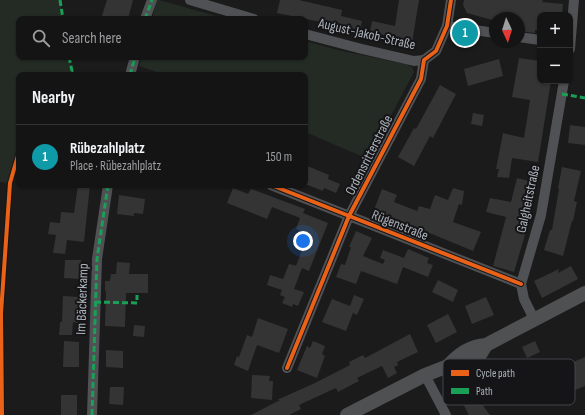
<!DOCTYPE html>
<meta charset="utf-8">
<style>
body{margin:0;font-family:"Sofia Sans Condensed",sans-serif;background:#1d1d1e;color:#f1f3f6}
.controls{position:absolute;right:12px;top:12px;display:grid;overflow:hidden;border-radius:8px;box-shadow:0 1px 3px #0004}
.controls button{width:36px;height:36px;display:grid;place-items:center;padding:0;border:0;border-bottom:1px solid #333334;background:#141415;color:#f1f3f6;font:20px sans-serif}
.compass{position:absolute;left:489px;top:12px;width:36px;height:36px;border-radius:50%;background:#141415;box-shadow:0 1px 3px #0004;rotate:176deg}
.you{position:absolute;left:303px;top:241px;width:14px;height:14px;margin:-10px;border:3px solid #fff;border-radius:50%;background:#1a73e8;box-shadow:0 0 0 6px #1a73e833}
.badge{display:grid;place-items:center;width:26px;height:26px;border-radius:50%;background:#b45309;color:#fff;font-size:13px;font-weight:700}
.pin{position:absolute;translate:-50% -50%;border:2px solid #fff;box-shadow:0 1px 4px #0006}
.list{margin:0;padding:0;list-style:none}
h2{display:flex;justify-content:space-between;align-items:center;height:52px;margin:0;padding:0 16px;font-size:17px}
h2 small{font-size:13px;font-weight:400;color:#9d9ea0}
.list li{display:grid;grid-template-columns:26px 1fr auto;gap:12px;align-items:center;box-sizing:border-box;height:64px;padding:0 16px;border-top:1px solid #333334}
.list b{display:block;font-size:15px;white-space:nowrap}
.list p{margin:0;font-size:13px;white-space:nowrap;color:#9d9ea0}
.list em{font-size:13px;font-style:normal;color:#9d9ea0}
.icon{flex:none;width:22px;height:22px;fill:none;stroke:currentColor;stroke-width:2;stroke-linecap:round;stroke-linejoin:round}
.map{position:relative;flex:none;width:585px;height:415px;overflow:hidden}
.search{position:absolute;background:#141415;box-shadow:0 1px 3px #0004;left:16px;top:16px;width:292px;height:44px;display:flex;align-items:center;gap:10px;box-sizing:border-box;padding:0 14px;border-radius:8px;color:#9d9ea0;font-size:15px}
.panel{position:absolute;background:#141415;box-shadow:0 1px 3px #0004;left:16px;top:72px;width:292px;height:116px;border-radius:8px}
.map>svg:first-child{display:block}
.green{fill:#232b24}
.building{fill:#343435}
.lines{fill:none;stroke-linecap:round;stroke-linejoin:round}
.street{stroke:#4f5154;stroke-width:10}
.secondary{stroke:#4e5052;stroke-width:14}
.quiet{stroke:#1a9f57;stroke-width:3;stroke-dasharray:6 3;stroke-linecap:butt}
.cycleway-casing{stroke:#151518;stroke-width:6}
.cycleway{stroke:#ea6118;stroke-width:4}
.labels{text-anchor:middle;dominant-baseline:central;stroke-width:4;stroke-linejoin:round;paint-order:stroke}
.street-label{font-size:14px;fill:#adb3bb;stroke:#151518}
.key{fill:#151518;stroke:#434449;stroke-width:1}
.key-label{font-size:11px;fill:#adb3bb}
</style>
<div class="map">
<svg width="585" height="415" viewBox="0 0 585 415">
<rect width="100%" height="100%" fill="#1b1b1c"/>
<g class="green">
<polygon points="0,0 60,0 63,19 19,19 19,57 69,57 72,71 70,75 19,75 19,152 10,183 0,182"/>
<polygon points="157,0 159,0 227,19 152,19"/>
<polygon points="305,41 338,50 405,64 412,67 414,72 368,159 305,132 305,75 165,75 139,66 142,57 305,57"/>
<polygon points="0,313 1,313 2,415 0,415"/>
</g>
<g class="building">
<polygon points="107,0 133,0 128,19 101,19"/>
<polygon points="280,0 299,0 342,10 341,16 362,21 360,30 277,13"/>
<polygon points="399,0 419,0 412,43 393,39 393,37 370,32 372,21 395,26"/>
<polygon points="464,0 543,0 542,2 563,4 562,15 540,15 540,30 535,30 535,33 519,31 519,18 493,18 492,20 467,13 463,5"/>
<polygon points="519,58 540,61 540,81 551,81 538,162 512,158 509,178 497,177 499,169 496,169 503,133 524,138 530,100 512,97"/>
<polygon points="499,59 503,76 468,86 464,69"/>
<polygon points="440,85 456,94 433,138 430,136 414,166 398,157 414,128 416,129"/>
<polygon points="473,113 484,115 482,126 471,124"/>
<polygon points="570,125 585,127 585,145 568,143"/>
<polygon points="305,165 329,175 328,179 340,184 336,193 324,188 323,191 305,184"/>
<polygon points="562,167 581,171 574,201 577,202 573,221 572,221 563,256 544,250 550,230 552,230 559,189 558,188"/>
<polygon points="517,178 537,183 530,218 514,272 493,266 506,217 486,212 490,198 511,202"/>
<polygon points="78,185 90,185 84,242 67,240 65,254 53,253 56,235 48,234 50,222 60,223 61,212 74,213"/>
<polygon points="233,188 248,194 251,189 305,209 303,213 328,223 309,271 302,268 294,289 304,292 298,306 293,304 292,307 282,303 285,297 280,295 282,290 267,285 270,275 283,279 289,264 297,266 296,266 308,234 296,229 300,218 272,207 267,219 227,203"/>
<polygon points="453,188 464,191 462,205 459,204 453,222 481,232 473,251 374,210 382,189 397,195 394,202 417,211 419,206 430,209 435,195 448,200"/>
<polygon points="119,195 145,199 143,214 134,213 134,216 117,214"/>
<polygon points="356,231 372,238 363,256 383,264 385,260 380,258 383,250 404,258 408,249 429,258 427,263 433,265 428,277 403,267 397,284 361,271 356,284 336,277 341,264 345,265 351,247 349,247"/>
<polygon points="65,260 81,260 80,279 64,278"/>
<polygon points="117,262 130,263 129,274 148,274 148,293 126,293 125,327 105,326 106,291 105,291 105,281 110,281 111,274 116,274"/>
<polygon points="571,266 578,279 542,298 534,281 559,269 558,273"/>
<polygon points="438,280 458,290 453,302 432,292"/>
<polygon points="354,295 364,299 357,315 353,313 346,331 322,322 332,299 350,306"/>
<polygon points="63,296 79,297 78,323 73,322 72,335 59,335 60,322 62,322"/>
<polygon points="486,297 494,315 472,324 465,306"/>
<polygon points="448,314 457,332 436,343 427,325"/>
<polygon points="258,318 288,329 279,353 257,345 248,371 234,365 237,356 239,357 247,335 252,337"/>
<polygon points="134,325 145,326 144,337 133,336"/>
<polygon points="410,334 418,352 397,362 398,365 394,367 397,373 388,378 382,366 357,378 359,381 338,392 336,388 299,405 301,409 289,415 251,415 280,400 277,400 315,383 350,365 349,362 363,355 365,358"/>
<polygon points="64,341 79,342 79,367 63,367"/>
<polygon points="313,341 325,346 322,354 325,356 317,378 297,370 307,346 310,348"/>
<polygon points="535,341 540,352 527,358 522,347"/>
<polygon points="106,350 123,351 123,368 106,367"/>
<polygon points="585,357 585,386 563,395 550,364 564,359 566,365"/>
<polygon points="465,373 484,407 490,415 469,415 449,378 458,374"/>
<polygon points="252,375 270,376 269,381 273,381 272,400 251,398"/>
<polygon points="110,387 124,387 123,405 109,404"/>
<rect x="61" y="395" width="16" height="20"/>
</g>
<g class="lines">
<g class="street">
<polyline points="190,0 254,19"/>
<polyline points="145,19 152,0"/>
<polyline points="447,26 495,33"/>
<polyline points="305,34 362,49 414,61 424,60"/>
<polyline points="519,37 540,40"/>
<polyline points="570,49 574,0"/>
<polyline points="130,75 135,57"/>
<polyline points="271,185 521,284"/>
<polyline points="534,319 524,299 521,284 541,215 564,81"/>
<polyline points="287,368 349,216 421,79 424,60 436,51 447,26 451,0"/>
<polyline points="425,375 446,415"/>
<polyline points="92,415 97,259 108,185"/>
</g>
<g class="secondary">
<path d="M448 366C459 354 470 346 486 345L585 293"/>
<polyline points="347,415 425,375 448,366 462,365 480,355 486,345"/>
</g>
<g class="quiet">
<polyline points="60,0 63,19"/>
<polyline points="145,19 152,0"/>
<polyline points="69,57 72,71 70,75"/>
<polyline points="130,75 135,57"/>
<polyline points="562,94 585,98"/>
<polyline points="95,302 137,303 137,295"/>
<polyline points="92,415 97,259 108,185"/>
</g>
<g class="cycleway-casing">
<g id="cycleway">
<polyline points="271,185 521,284"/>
<polyline points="287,368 349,216 421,79 424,60 436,51 447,26 451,0"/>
<polyline points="2,415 1,313 10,183 19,152"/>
</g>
</g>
<use href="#cycleway" class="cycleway"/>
</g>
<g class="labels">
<g class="street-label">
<text transform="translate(367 34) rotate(13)">August-Jakob-Straße</text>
<text transform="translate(369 155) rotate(-63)">Ordensritterstraße</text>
<text transform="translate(528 199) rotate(-78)">Galgheitstraße</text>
<text transform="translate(400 225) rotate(22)">Rügenstraße</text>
<text transform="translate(82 299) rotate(-88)">Im Bäckerkamp</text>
</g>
</g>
<rect x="443" y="359" width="132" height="46" rx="6" class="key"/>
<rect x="451" y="370" width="18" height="6" fill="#ea6118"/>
<rect x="451" y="388" width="18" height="6" fill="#1a9f57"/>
<g class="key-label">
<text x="476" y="377">Cycle path</text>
<text x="476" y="395">Path</text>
</g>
</svg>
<div class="controls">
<button>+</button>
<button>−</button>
</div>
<svg class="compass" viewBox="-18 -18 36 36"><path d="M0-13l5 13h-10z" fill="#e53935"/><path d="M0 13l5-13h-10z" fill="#9d9ea0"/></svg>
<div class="you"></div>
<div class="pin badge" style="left:465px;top:33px;background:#0f9aa8">1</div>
<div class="search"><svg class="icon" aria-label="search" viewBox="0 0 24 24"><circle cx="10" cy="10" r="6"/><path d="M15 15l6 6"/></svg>Search here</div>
<section class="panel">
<h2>Nearby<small></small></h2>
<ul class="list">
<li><span class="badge" style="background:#0f9aa8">1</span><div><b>Rübezahlplatz</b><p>Place · Rübezahlplatz</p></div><em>150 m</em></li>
</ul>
</section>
</div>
